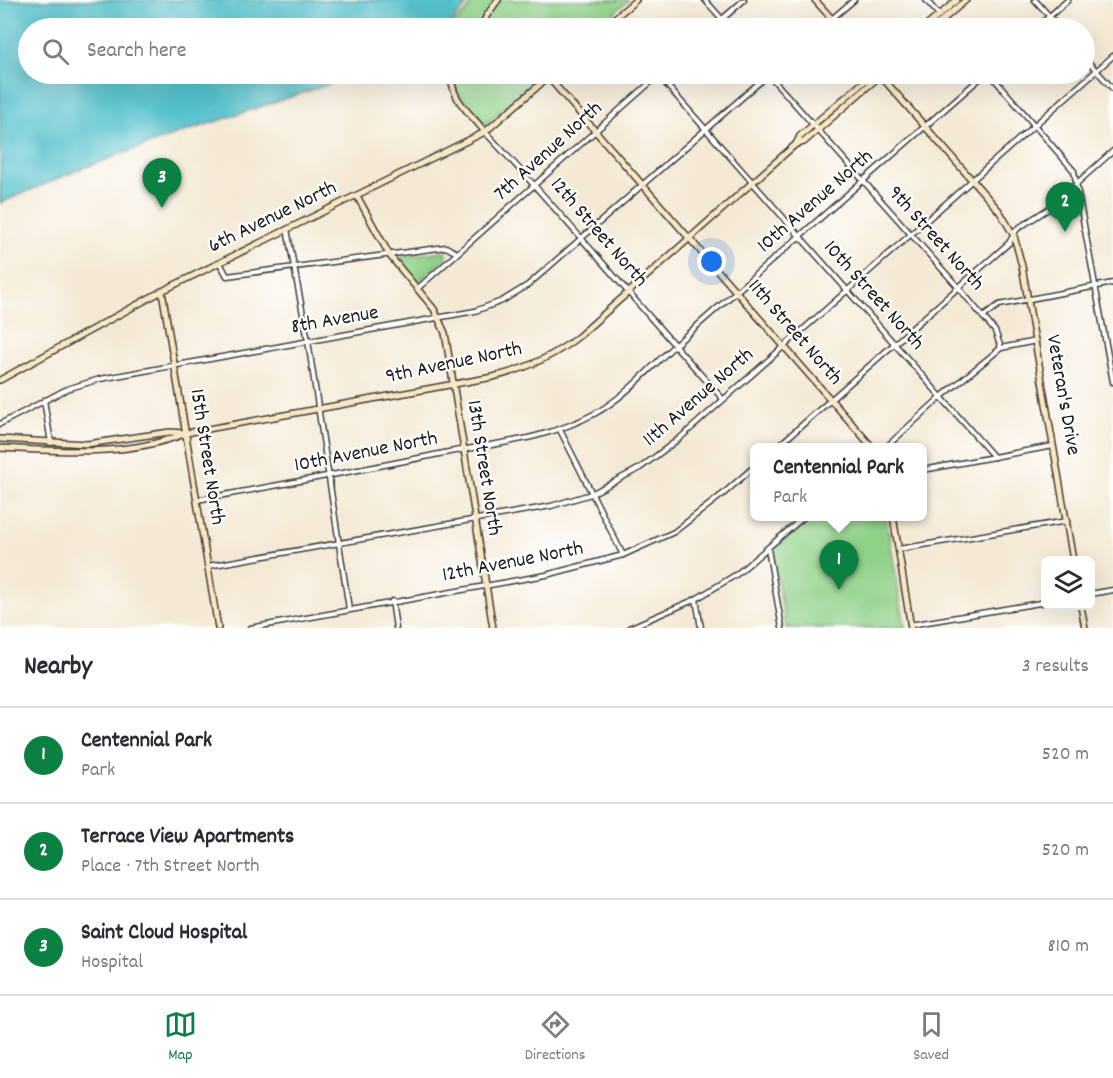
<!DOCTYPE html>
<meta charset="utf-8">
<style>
body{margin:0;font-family:Dekko,sans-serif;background:#f2f2f3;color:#2b2b33}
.controls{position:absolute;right:18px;bottom:18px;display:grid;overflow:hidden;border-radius:9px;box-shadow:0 6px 24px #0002}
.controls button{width:54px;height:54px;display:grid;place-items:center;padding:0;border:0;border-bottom:2px solid #e1e1e2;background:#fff;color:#2b2b33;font:30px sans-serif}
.you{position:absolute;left:712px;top:262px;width:21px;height:21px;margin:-15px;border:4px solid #fff;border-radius:50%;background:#1a73e8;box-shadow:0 0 0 9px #1a73e833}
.badge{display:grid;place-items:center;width:39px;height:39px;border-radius:50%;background:#0b8043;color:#fff;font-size:20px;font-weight:700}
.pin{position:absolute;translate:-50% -50px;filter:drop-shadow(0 2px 3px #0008)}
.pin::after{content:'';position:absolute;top:32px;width:21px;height:18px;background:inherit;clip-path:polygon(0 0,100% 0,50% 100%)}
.popup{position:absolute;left:750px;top:443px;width:177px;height:78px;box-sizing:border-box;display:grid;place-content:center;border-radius:9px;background:#fff;filter:drop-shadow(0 2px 4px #0005);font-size:20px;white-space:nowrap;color:#7c7c81}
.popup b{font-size:22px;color:#2b2b33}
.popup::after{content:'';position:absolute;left:50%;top:100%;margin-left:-12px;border:12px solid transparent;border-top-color:#fff}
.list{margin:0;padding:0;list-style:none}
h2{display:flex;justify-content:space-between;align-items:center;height:78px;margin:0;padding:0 24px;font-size:26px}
h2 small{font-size:20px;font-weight:400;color:#7c7c81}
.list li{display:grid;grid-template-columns:39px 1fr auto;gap:18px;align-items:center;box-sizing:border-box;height:96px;padding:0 24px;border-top:2px solid #e1e1e2}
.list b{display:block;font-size:22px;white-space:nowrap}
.list p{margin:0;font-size:20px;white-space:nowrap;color:#7c7c81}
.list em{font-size:20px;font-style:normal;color:#7c7c81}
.icon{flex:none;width:33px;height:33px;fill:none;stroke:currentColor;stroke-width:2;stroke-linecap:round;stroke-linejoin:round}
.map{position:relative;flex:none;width:1113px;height:628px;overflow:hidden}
.search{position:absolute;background:#fff;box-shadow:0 6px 24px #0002;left:18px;right:18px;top:18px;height:66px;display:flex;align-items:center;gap:15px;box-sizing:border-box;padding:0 21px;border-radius:33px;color:#7c7c81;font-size:22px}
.sheet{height:366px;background:#fff}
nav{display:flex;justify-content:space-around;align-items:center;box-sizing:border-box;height:84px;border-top:2px solid #e1e1e2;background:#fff;font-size:16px;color:#7c7c81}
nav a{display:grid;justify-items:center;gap:3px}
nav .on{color:#0b8043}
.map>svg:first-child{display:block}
.green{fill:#90d188;stroke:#567652;stroke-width:1.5}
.water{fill:#53c0ca;stroke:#386e73;stroke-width:1.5}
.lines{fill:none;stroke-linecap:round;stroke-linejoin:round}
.street-casing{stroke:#3c3b38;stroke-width:7}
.secondary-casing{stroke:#3c3b38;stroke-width:8}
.street{stroke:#fff;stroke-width:4}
.secondary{stroke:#fae7c3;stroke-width:5}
.labels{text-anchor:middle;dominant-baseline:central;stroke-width:4.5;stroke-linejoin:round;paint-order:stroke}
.street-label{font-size:21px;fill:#1c1c1c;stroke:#fff}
</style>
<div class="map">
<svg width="1113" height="628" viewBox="0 0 1113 628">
<rect width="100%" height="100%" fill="#fff"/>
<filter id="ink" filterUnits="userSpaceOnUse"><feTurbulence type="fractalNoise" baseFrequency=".0167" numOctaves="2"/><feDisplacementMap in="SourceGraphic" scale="12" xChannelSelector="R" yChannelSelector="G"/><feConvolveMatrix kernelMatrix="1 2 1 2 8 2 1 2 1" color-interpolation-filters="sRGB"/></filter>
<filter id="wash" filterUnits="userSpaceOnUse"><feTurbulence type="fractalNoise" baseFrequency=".008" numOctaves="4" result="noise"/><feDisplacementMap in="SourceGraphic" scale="24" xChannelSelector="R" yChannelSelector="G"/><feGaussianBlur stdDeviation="1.35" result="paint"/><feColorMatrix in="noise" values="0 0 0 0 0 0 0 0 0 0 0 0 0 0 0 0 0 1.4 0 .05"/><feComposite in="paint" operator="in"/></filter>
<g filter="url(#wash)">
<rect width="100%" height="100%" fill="#f4e9d4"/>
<g class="green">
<polygon points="475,0 629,0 596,28 449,28 467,11"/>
<polygon points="447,74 544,74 486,124 460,96"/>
<polygon points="443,251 447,254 446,258 418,282 415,281 399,263 402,257"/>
<polygon points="810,517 886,517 905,628 786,628 772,551"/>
</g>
<polygon class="water" points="0,0 471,0 447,28 28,28 28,74 351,74 327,85 178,134 83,168 0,203"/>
</g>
<g filter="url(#ink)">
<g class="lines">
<g class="street-casing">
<g id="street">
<polyline points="705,0 730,28"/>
<polyline points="926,0 939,15"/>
<polyline points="1035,0 1060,28"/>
<polyline points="943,20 951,28"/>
<polyline points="611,22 617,28"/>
<polyline points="712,28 744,0"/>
<polyline points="821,28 854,0"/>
<polyline points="1036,28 1068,0"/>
<polyline points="1084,57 1113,89"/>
<polyline points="657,74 994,457"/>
<polyline points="768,74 958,287 995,331 1001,348"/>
<polyline points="990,74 1074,171 1113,382"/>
<path d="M485 132C567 218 642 311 723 399"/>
<polyline points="287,229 308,341 349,609"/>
<polyline points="220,263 227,276 446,247 457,253"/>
<polyline points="417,289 660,74"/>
<polyline points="983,317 999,305 1113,283"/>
<polyline points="44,400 51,443"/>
<polyline points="0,424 67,389 100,379 475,311 502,301 528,285 769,74"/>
<polyline points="560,430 623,555"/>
<polyline points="776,448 1009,243 1017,229 1048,209 1113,151"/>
<polyline points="885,448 941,397 1001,348 1036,341"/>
<polyline points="923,470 1053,446"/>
<path d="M197 500C279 485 362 470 444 453 497 443 545 440 594 414 624 398 649 369 674 346L985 74"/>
<polyline points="768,549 782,628"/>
<polyline points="899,549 1067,521"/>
<polyline points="208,566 551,506 591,494 640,468 680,438 1113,56"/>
<polyline points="1090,594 1113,590"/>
<polyline points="696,599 701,628"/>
<polyline points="392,601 396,628"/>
<polyline points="910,625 1046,602"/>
<polyline points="250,628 546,575 623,555 674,532 723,494 755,466"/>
<polyline points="629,628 696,599 737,574 805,516"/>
</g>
</g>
<g class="secondary-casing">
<g id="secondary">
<polyline points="815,0 840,28"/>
<polyline points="481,28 487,15 498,0"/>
<polyline points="603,28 636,0"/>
<polyline points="924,28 957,0"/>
<polyline points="933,28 966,0"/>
<path d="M451 74C452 102 469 111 485 132"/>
<polyline points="879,74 1000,212 1014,236 1022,266 1073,560"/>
<polyline points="548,77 873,448"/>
<polyline points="796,144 800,136 873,74"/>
<polyline points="357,196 390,256 434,309 445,333 493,628"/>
<polyline points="162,291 218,628"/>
<polyline points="0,380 162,291 485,132 552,74"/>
<polyline points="0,439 87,444 170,432 184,433"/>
<path d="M0 448C60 451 130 457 186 433L493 377C526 369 553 357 579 336L796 144 804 142 882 74"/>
<polyline points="893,516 911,628"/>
<polyline points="1081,606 1085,628"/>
</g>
</g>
<use href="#street" class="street"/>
<use href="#secondary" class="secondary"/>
</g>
</g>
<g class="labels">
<g class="street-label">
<text transform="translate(549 152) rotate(-42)">7th Avenue North</text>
<text transform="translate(816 202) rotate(-41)">10th Avenue North</text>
<text transform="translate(273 218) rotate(-26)">6th Avenue North</text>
<text transform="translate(598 233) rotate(49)">12th Street North</text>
<text transform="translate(935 239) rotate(48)">9th Street North</text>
<text transform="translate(873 296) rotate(48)">10th Street North</text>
<text transform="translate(335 321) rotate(-10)">8th Avenue</text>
<text transform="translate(794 333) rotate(49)">11th Street North</text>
<text transform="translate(454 364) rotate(-12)">9th Avenue North</text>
<text transform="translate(1062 395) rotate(80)">Veteran's Drive</text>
<text transform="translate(699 398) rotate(-41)">11th Avenue North</text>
<text transform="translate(366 453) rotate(-11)">10th Avenue North</text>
<text transform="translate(206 457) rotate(81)">15th Street North</text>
<text transform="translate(483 468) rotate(81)">13th Street North</text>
<text transform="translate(513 563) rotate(-11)">12th Avenue North</text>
</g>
</g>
</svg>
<div class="controls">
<button><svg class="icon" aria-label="layers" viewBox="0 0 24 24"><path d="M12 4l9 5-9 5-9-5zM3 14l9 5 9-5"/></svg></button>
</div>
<div class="you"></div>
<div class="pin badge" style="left:839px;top:590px">1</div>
<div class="popup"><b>Centennial Park</b>Park</div>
<div class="pin badge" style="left:1065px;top:232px">2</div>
<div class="pin badge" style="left:162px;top:208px">3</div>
<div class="search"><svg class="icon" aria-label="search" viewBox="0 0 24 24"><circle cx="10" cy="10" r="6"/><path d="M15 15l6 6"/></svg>Search here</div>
</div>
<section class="sheet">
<h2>Nearby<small>3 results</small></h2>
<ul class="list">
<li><span class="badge">1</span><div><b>Centennial Park</b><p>Park</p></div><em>520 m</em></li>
<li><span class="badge">2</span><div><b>Terrace View Apartments</b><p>Place · 7th Street North</p></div><em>520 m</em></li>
<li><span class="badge">3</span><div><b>Saint Cloud Hospital</b><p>Hospital</p></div><em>810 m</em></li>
</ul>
</section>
<nav>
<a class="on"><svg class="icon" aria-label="map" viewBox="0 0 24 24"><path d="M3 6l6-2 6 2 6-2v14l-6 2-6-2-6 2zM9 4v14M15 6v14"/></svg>Map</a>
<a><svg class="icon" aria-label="directions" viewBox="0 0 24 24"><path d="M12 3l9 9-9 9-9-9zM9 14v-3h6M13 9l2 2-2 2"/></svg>Directions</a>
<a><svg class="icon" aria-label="saved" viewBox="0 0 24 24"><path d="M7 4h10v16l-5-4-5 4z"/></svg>Saved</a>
</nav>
